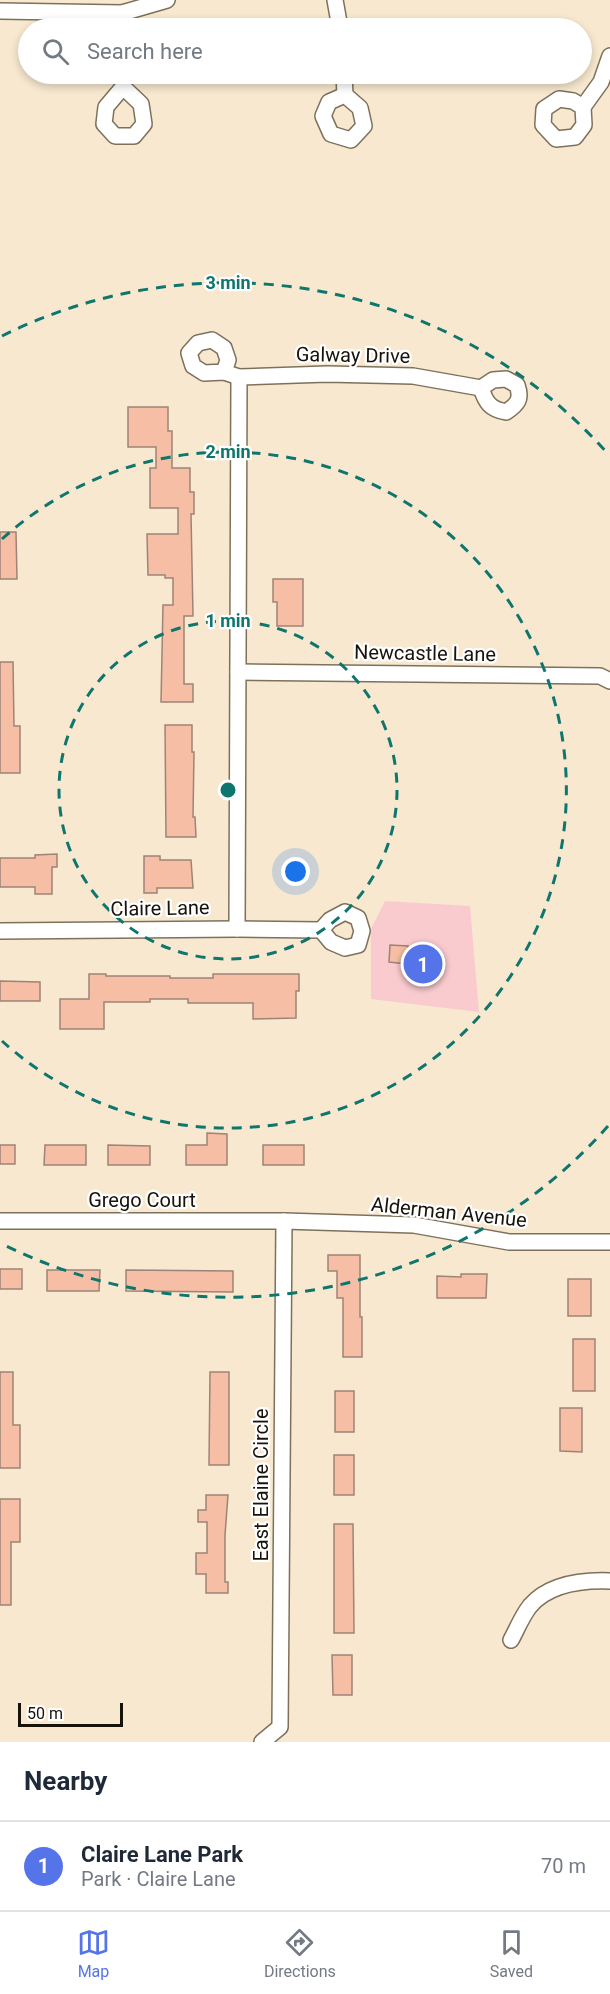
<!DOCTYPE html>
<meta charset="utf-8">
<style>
body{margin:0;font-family:Roboto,sans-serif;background:#f2f2f3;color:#1f2937}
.scale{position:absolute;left:18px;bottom:15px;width:105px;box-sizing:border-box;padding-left:6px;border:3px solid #17120a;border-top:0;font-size:16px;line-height:21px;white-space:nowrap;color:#17120a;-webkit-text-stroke:4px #fff;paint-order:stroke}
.you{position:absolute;left:296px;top:872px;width:21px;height:21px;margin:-15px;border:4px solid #fff;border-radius:50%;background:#1a73e8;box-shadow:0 0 0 9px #1a73e833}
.badge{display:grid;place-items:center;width:39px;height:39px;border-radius:50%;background:#5574e9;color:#fff;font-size:20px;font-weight:700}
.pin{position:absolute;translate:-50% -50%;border:3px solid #fff;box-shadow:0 2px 6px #0006}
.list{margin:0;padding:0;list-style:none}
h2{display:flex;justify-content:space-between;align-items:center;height:78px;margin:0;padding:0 24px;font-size:26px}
h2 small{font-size:20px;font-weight:400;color:#747a83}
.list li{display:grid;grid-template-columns:39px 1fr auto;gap:18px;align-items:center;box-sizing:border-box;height:90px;padding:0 24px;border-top:2px solid #e0e1e3}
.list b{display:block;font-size:22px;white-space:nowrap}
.list p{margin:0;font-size:20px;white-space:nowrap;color:#747a83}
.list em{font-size:20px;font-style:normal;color:#747a83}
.icon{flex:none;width:33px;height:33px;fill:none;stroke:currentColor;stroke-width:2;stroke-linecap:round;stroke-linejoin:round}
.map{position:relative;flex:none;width:610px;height:1742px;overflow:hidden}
.search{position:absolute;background:#fff;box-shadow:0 3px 9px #0003;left:18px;right:18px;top:18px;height:66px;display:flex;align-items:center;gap:15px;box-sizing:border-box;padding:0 21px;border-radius:33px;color:#747a83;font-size:22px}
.sheet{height:168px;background:#fff}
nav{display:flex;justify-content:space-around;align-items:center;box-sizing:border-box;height:84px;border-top:2px solid #e0e1e3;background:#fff;font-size:16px;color:#747a83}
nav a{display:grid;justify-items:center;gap:3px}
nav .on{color:#5574e9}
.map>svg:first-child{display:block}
.green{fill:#f9cbcf}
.building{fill:#f6bea4;stroke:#9e8478;stroke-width:1.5}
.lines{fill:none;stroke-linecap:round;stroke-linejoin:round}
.street-casing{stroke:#7e715b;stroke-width:18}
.street{stroke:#fff;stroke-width:15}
.ring{fill:none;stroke:#0f766e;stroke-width:3;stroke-dasharray:10 8}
.labels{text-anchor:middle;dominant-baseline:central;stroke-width:4.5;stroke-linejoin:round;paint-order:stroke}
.street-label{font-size:20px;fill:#17120a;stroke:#fff}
.centre{fill:#0f766e;stroke:#fff;stroke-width:3}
.ring-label{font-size:18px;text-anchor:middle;font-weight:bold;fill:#0f766e;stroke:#fff;stroke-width:4.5;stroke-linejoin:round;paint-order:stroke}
</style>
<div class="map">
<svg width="610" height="1742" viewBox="0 0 610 1742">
<rect width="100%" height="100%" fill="#f7e8cf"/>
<polygon class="green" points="385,901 470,906 479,1012 371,999 371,929"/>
<g class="building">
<polygon points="128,407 168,407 168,431 172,431 172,468 190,468 190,492 194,492 194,514 191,514 193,616 184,616 184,684 193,684 193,702 161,702 163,605 173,605 173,578 165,578 165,575 148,575 147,534 178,534 178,508 150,508 150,468 156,468 156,447 128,447"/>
<polygon points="0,532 16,532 17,579 0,579"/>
<polygon points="273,579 303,579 303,626 277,626 277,602 273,602"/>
<polygon points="0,662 13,662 14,726 20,726 20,773 0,773"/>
<polygon points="165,725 192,725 192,752 194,752 193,817 195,817 196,837 166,837"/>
<polygon points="57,854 57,867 52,867 52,894 35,894 35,887 0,887 0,858 35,858 35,855"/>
<polygon points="144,856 160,856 160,860 191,860 193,888 157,888 157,893 144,893"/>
<polygon points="390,945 408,946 407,964 389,962"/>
<polygon points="89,974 106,974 106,976 170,976 170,978 213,978 213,974 299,974 299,991 296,991 296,1018 253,1019 253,1003 188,1003 188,999 150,999 150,1002 104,1002 104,1029 60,1029 60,999 89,999"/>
<polygon points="0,981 40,982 40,1001 0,1001"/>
<polygon points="207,1133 227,1134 227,1165 186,1165 186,1145 207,1145"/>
<rect x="0" y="1145" width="15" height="19"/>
<polygon points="45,1145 86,1145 86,1165 44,1165"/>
<polygon points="108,1145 150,1146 150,1165 108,1165"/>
<rect x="263" y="1145" width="41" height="20"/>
<polygon points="328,1255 360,1255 360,1317 362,1317 362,1357 343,1357 343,1298 337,1298 337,1271 328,1271"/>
<rect x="0" y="1269" width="22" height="20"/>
<polygon points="47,1270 100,1270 99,1291 47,1291"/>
<polygon points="126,1270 233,1271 233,1292 126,1291"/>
<polygon points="461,1274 487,1274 486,1298 437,1298 437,1276 461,1277"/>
<rect x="568" y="1279" width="23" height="37"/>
<rect x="573" y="1339" width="22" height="52"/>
<polygon points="0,1372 13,1372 13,1425 20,1425 20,1468 0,1468"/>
<polygon points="210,1372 229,1372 229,1465 209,1465"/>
<rect x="335" y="1391" width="19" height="41"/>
<polygon points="560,1408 582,1408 582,1452 560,1451"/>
<rect x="334" y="1455" width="20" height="40"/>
<polygon points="206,1495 228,1495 225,1535 225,1582 228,1582 228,1593 206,1593 206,1574 196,1574 196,1553 207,1553 207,1522 198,1522 198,1510 206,1510"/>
<polygon points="0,1499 20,1499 20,1542 11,1542 11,1605 0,1605"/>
<polygon points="334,1524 353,1524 354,1633 334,1633"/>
<polygon points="332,1655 352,1655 352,1695 333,1695"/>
</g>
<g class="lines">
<g class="street-casing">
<g id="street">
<polyline points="335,0 340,28"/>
<polyline points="0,11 122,13 167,0"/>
<polyline points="122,13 122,28"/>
<polyline points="344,74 345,95"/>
<polygon points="123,87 141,104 144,124 134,136 115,136 104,124 106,107"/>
<polygon points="345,95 360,108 364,126 351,140 331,134 323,116 329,102"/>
<polygon points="559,99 573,101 583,107 584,125 575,137 556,139 543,125 544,109"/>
<polyline points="583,107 601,82 610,56"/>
<polyline points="224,372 228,360 224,348 212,340 198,343 189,353 193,366 204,373 224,372 239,377 327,374 413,376 481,388"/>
<path d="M506 379 517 385C522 399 518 404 506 412 490 409 486 403 481 388L493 380Z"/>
<polyline points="238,672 600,676 610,681"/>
<polygon points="345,912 358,918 362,931 358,945 345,948 331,942 321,930 330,920"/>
<polyline points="237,929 239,377"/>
<polyline points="0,931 237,929 321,930"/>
<polyline points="0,1221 284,1221 414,1225 509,1242 610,1242"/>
<path d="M511 1640C517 1629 522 1616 530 1606 549 1584 583 1580 610 1581"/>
<polyline points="262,1742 280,1727 284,1221"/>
</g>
</g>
<use href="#street" class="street"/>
</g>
<g class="ring">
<circle cx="228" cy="790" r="169"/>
<path d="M2 539A338 338 0 1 1 2 1041"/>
<path d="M608 1126A507 507 0 0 1 2 1244M2 336A507 507 0 0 1 608 454"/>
</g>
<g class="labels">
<g class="street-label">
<text transform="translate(353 355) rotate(1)">Galway Drive</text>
<text transform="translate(425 653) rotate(1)">Newcastle Lane</text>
<text transform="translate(160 908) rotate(-1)">Claire Lane</text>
<text x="142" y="1200">Grego Court</text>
<text transform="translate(449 1212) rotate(6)">Alderman Avenue</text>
<text transform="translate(261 1485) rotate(-90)">East Elaine Circle</text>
</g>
</g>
<circle cx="228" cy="790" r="9" class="centre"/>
<g class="ring-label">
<text x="228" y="289">3 min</text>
<text x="228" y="458">2 min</text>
<text x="228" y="627">1 min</text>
</g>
</svg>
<div class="scale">50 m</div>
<div class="you"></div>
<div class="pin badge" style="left:423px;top:964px">1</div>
<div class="search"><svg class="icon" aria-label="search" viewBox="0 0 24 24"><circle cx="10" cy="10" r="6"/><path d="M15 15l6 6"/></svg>Search here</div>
</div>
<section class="sheet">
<h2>Nearby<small></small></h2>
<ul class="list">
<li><span class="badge">1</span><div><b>Claire Lane Park</b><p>Park · Claire Lane</p></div><em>70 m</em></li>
</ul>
</section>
<nav>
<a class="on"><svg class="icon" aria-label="map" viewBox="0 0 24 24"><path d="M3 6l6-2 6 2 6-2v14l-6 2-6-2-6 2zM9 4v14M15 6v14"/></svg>Map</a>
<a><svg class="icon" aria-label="directions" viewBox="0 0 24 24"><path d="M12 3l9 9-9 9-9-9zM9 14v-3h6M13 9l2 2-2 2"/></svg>Directions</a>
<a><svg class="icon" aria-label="saved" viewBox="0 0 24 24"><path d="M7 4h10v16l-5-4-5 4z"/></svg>Saved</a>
</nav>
